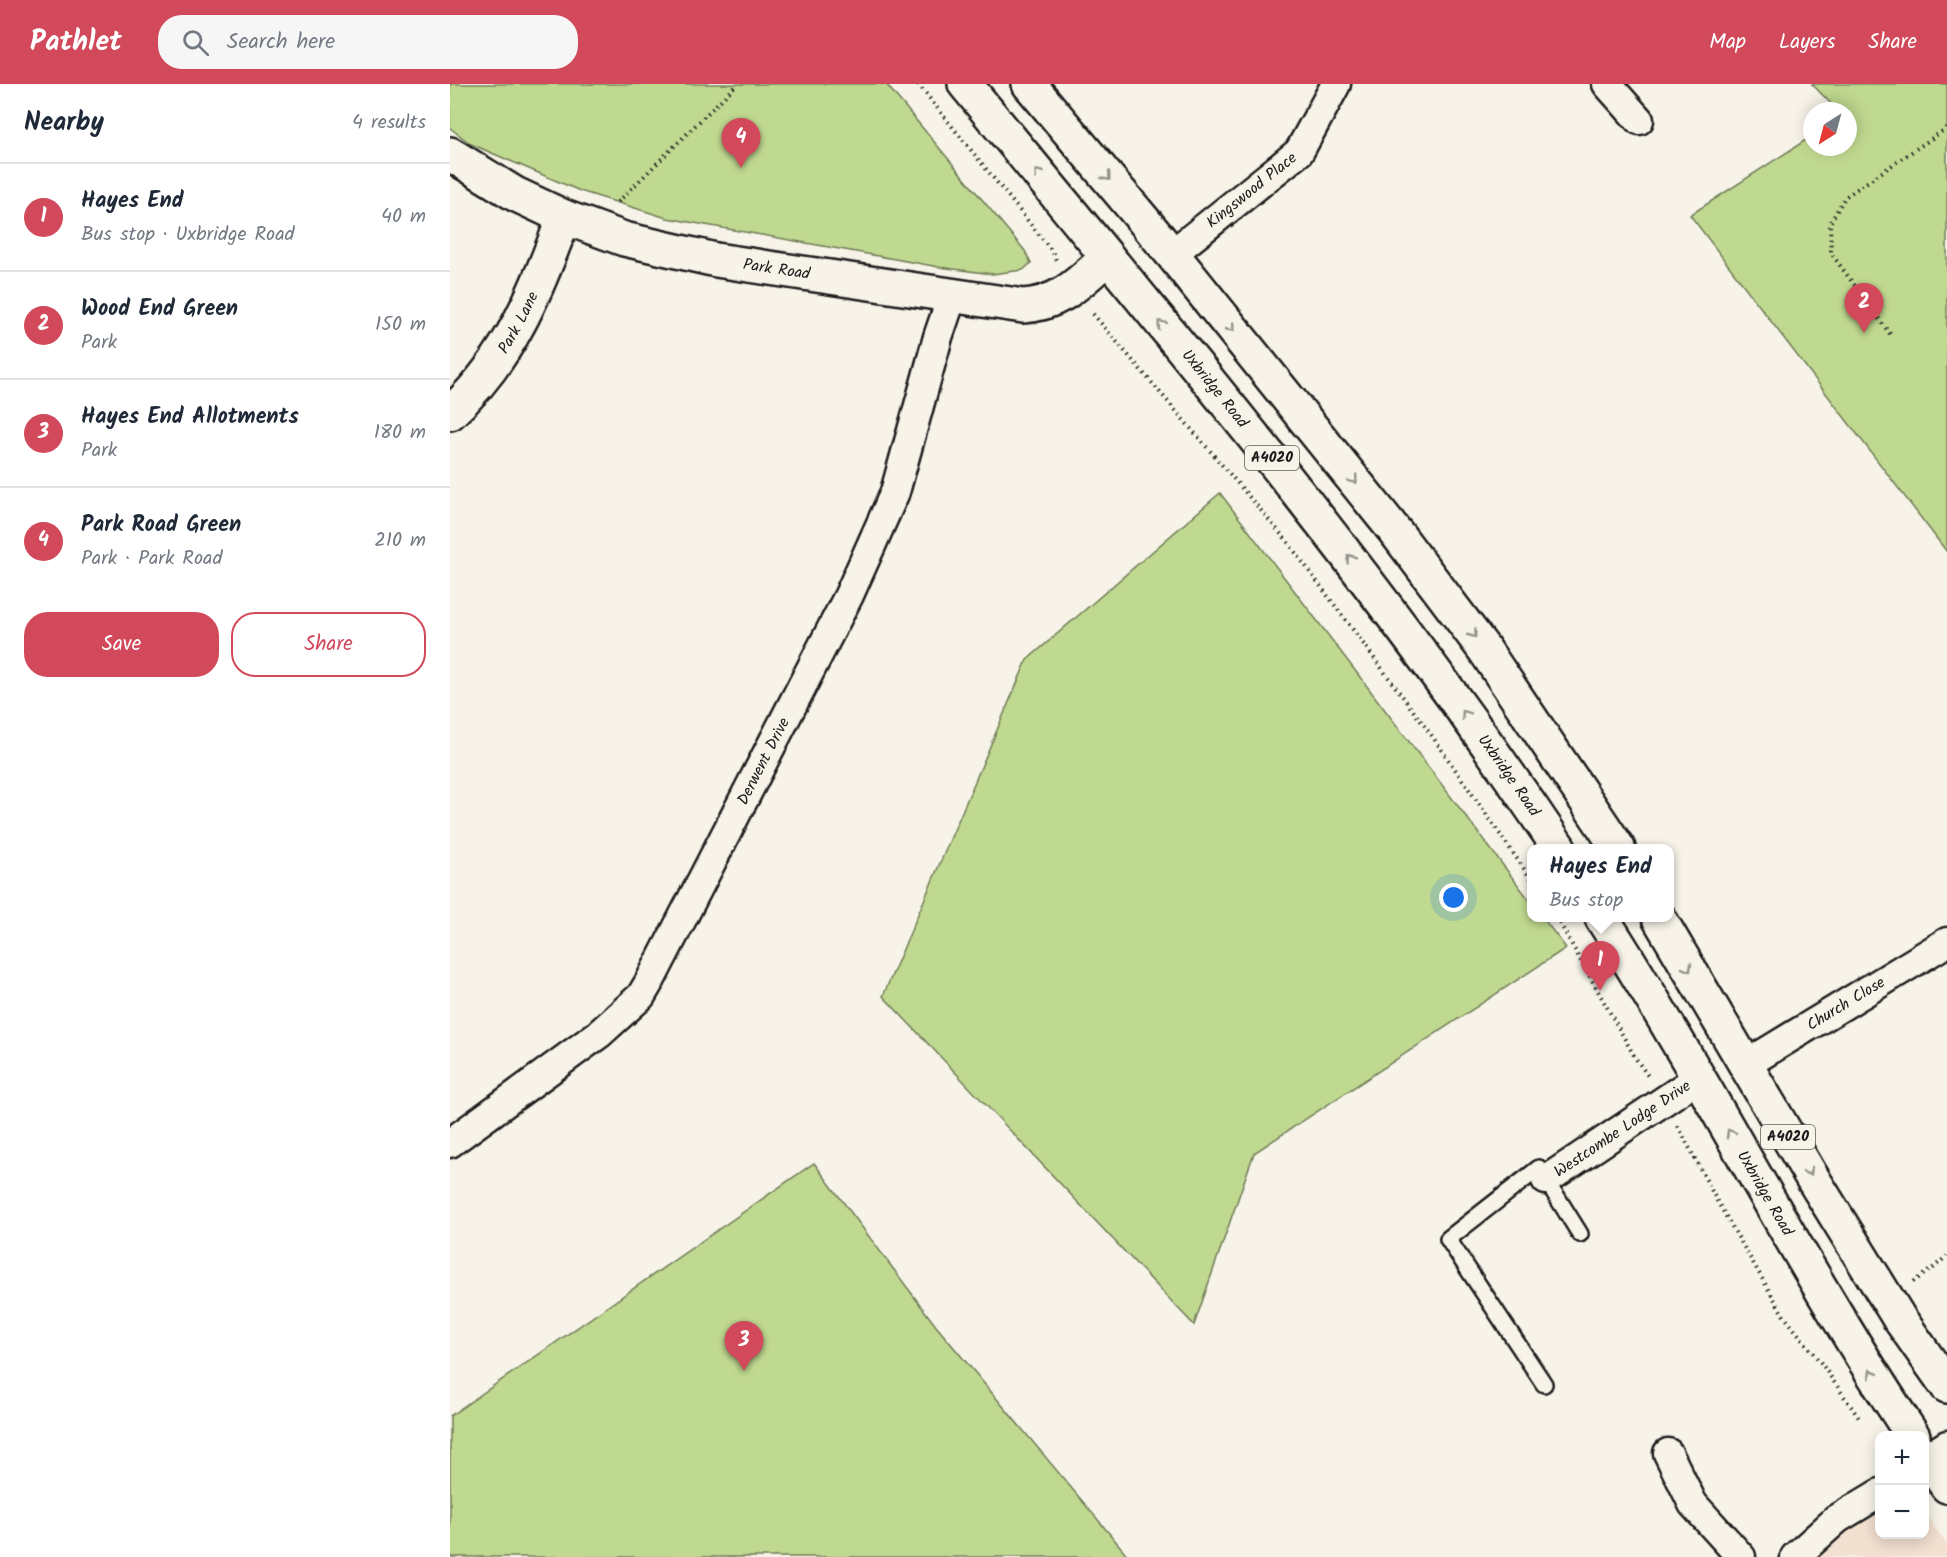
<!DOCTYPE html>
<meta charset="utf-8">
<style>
body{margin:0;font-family:Kalam,sans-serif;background:#f6f6f7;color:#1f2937}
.controls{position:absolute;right:18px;bottom:18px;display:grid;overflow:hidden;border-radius:12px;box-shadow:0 3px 15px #0003}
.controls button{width:54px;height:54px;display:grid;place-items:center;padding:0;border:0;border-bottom:2px solid #e0e1e3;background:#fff;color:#1f2937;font:30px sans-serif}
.compass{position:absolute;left:1353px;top:18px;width:54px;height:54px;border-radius:50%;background:#fff;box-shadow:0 3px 15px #0003;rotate:216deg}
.you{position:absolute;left:1004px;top:814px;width:21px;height:21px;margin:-15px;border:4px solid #fff;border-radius:50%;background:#1a73e8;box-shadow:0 0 0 9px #1a73e833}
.badge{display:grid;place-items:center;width:39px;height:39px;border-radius:50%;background:#d1495b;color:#fff;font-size:20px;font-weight:700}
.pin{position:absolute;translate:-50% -50px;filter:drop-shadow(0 2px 3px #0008)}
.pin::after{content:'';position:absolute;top:32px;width:21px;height:18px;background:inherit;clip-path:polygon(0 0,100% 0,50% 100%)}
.popup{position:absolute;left:1077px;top:760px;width:147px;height:78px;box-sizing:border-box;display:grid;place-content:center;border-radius:12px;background:#fff;filter:drop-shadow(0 2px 4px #0005);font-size:20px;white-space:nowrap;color:#747a83}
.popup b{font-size:22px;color:#1f2937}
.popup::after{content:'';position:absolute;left:50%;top:100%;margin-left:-12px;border:12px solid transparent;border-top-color:#fff}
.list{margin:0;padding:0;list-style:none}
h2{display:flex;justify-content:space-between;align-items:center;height:78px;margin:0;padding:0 24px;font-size:26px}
h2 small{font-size:20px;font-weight:400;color:#747a83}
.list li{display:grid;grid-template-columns:39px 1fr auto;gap:18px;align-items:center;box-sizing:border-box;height:108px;padding:0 24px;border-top:2px solid #e0e1e3}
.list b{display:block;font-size:22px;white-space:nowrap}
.list p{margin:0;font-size:20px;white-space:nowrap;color:#747a83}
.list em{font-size:20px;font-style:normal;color:#747a83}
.actions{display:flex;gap:12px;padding:18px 24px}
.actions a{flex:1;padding:14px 0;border:2px solid #d1495b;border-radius:24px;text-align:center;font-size:21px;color:#d1495b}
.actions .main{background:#d1495b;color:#fff}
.icon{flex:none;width:33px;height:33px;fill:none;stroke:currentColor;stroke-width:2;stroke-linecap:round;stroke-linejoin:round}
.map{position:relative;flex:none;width:1497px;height:1473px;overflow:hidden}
header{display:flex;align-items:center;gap:36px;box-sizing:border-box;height:84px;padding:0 30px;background:#d1495b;color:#fff}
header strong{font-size:28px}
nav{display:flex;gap:33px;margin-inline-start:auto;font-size:21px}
.search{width:420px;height:54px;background:#f6f6f7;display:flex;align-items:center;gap:15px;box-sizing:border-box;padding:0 21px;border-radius:24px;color:#747a83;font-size:22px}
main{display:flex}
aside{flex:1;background:#fff}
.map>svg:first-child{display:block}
.built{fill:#f2e0d0}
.green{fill:#c0d990;stroke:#6e7a56;stroke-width:1.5}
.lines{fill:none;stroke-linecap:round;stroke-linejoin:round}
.service-casing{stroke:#1c1c1c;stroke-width:20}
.minor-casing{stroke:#1c1c1c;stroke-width:33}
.tertiary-casing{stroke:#1c1c1c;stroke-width:38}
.primary-casing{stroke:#1c1c1c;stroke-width:38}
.path{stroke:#1c1c1c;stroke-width:4;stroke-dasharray:1.5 4.5;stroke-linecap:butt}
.service{stroke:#f7f3e8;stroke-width:15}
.minor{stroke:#f7f3e8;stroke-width:28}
.tertiary{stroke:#f7f3e8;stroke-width:33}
.primary{stroke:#f7f3e8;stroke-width:33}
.oneway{stroke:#94928c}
.labels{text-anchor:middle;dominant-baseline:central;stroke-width:6;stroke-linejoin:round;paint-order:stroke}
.shield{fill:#f7f3e8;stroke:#5e5c59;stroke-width:1.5}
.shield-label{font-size:15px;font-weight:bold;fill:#1c1c1c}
.street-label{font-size:16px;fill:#1c1c1c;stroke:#f7f3e8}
</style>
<header>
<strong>Pathlet</strong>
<div class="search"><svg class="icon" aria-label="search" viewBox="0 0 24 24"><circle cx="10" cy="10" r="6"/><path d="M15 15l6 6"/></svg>Search here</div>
<nav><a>Map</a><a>Layers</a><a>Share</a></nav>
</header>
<main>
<aside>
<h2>Nearby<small>4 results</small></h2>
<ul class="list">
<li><span class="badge">1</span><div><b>Hayes End</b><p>Bus stop · Uxbridge Road</p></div><em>40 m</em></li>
<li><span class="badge">2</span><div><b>Wood End Green</b><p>Park</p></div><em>150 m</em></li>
<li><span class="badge">3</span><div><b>Hayes End Allotments</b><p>Park</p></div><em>180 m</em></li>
<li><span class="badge">4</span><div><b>Park Road Green</b><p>Park · Park Road</p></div><em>210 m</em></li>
</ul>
<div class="actions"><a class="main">Save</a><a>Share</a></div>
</aside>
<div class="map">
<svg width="1497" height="1473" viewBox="0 0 1497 1473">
<rect width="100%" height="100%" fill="#f7f3e8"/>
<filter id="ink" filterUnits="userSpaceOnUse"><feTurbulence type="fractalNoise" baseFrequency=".0167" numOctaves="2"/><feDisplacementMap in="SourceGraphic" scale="12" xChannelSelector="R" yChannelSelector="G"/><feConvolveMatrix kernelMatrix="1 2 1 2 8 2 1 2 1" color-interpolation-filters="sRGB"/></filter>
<g filter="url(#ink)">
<polygon class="built" points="1429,1409 1430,1450 1474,1450 1475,1432 1477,1432 1497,1461 1497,1473 1345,1473"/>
<g class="green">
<polygon points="0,0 436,0 575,167 581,179 573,186 542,190 489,183 217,134 130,107 21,60 0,44"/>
<polygon points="1362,0 1497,0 1497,468 1240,131 1362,52 1362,63 1398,63 1398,27 1388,27"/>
<polygon points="770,409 1081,818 1081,834 1093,834 1116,864 804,1069 744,1241 433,912 577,576"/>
<polygon points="364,1079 486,1242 679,1473 0,1473 0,1332"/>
</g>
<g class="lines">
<g class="service-casing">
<polyline id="service" points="1094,1300 998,1155 1089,1084 1130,1150"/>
</g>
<g class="minor-casing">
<g id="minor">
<polyline points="1157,0 1189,36"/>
<path id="s1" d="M722 170 849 68 886 0"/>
<path id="s2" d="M1295 981 1497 858"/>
<path id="s3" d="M0 1059 149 950 191 912 201 895 399 511 445 408 488 253 502 212"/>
<path id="s4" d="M1096 1096 1248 994"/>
<polyline points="1218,1369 1243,1420 1291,1473"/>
<polyline points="1474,1376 1497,1361"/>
<polyline points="1345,1473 1387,1435 1430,1409"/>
</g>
</g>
<g class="tertiary-casing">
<g id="tertiary">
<path id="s5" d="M0 70 65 110 114 133 174 155 266 176 573 222C611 220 630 197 657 174"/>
<path id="s6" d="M0 329C59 277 87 206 114 133"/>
</g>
</g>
<g class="primary-casing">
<g id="primary">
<path id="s7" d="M515 0C720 249 929 496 1109 764"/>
<polyline points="579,0 722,170 948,451 1034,565 1168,764"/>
<path id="s8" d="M1152 834C1260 1003 1351 1184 1463 1352"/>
<polyline points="1209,834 1363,1095 1449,1234 1497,1302"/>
<polyline points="1474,1369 1497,1402"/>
</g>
</g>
<g class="path">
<polyline points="468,0 602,167 606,176"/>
<polyline points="168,118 287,0"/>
<polyline points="643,230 837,457 982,652 1081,795"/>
<polyline points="1440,250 1381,169 1380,139 1395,113 1497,44"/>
<polyline points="1107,834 1186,975 1198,992"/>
<polyline points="1228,1042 1267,1117 1334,1232 1371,1279 1409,1334"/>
<polyline points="1463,1198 1483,1184 1497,1172"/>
</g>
<use href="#service" class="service"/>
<use href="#minor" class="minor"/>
<use href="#tertiary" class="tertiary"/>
<use href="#primary" class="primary"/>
</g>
<defs><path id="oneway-chevron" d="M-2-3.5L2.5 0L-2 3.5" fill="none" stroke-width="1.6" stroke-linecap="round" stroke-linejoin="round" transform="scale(1.5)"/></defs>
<g class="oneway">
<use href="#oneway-chevron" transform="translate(588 89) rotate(-129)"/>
<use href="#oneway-chevron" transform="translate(657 93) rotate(50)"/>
<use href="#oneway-chevron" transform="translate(711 240) rotate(-130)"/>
<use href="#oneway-chevron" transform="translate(781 244) rotate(51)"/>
<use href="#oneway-chevron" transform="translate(904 396) rotate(51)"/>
<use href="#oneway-chevron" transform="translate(900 474) rotate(-127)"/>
<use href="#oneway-chevron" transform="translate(1023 550) rotate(53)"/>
<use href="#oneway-chevron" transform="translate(1015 630) rotate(-126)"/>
<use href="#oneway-chevron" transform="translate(1238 884) rotate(60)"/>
<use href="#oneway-chevron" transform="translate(1280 1049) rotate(-120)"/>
<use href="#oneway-chevron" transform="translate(1359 1088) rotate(59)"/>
<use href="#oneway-chevron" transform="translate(1422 1289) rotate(-122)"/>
</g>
</g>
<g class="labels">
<g class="shield">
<rect x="795" y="362" width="54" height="24" rx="4.5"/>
<rect x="1311" y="1041" width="54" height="24" rx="4.5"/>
</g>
<g class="shield-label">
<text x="822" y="374">A4020</text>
<text x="1338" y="1053">A4020</text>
</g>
<g class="street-label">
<text stroke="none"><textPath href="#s1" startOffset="102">Kingswood Place</textPath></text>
<text stroke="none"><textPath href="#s5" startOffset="350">Park Road</textPath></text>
<text stroke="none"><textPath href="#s6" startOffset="114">Park Lane</textPath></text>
<text stroke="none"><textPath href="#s7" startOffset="394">Uxbridge Road</textPath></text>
<text stroke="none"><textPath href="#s3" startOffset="506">Derwent Drive</textPath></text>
<text stroke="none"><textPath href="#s7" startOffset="880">Uxbridge Road</textPath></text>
<text stroke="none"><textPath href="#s2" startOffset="118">Church Close</textPath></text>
<text stroke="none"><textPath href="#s4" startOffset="92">Westcombe Lodge Drive</textPath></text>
<text stroke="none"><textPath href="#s8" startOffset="320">Uxbridge Road</textPath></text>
</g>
</g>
</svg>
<div class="controls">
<button>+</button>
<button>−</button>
</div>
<svg class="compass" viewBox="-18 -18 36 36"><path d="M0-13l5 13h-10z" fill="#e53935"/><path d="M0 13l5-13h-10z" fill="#747a83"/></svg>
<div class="you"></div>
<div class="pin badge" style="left:1150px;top:907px">1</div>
<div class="popup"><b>Hayes End</b>Bus stop</div>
<div class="pin badge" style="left:1414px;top:249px">2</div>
<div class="pin badge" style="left:294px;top:1287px">3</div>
<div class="pin badge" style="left:291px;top:84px">4</div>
</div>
</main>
